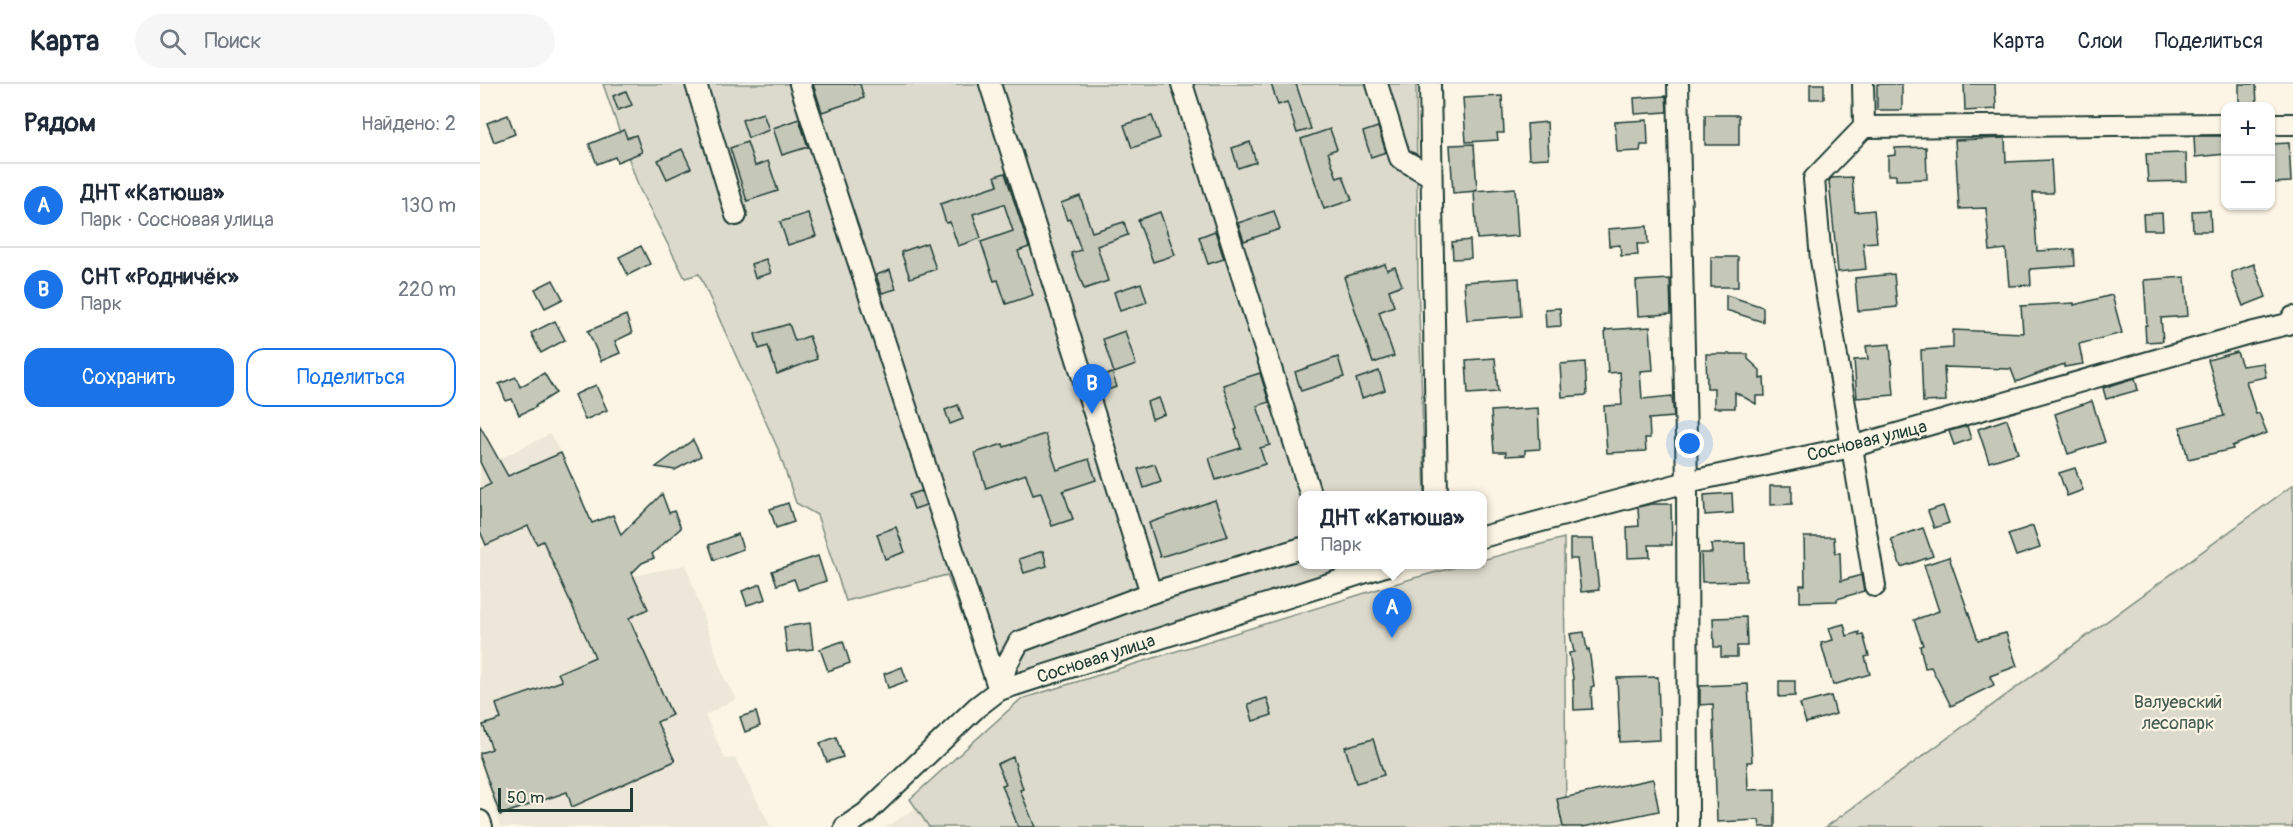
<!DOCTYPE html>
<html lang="ru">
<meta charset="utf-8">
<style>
body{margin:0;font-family:Pangolin,sans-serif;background:#f6f6f7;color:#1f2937}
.controls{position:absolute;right:18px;top:18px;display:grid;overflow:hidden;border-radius:12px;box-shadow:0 2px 4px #0004}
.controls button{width:54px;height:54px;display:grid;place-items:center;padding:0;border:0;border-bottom:2px solid #e0e1e3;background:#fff;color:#1f2937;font:30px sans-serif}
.scale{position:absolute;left:18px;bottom:15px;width:135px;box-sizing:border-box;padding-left:6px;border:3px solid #1f3d34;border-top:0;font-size:16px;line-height:21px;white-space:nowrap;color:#1f3d34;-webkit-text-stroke:4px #fcf5e5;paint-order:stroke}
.you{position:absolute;left:1210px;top:360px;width:21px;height:21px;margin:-15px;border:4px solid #fff;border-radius:50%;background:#1a73e8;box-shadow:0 0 0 9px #1a73e833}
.badge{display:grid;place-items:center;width:39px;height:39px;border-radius:50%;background:#1a73e8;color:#fff;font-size:20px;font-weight:700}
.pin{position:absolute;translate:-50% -50px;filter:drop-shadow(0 2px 3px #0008)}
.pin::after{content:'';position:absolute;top:32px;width:21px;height:18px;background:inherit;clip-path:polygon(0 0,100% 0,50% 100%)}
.popup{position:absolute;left:818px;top:407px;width:189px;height:78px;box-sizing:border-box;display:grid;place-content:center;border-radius:12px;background:#fff;filter:drop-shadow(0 2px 4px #0005);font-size:20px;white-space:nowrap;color:#747a83}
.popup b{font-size:22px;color:#1f2937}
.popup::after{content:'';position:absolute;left:50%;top:100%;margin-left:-12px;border:12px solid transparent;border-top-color:#fff}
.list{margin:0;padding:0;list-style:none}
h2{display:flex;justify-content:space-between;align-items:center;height:78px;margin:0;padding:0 24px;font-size:26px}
h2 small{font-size:20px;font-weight:400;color:#747a83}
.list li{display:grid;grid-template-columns:39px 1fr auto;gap:18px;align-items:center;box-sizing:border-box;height:84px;padding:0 24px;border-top:2px solid #e0e1e3}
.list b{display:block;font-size:22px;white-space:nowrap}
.list p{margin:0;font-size:20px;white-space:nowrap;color:#747a83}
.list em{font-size:20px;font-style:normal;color:#747a83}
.actions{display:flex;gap:12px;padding:18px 24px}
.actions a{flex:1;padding:14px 0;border:2px solid #1a73e8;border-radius:18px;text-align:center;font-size:21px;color:#1a73e8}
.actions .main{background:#1a73e8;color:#fff}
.icon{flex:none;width:33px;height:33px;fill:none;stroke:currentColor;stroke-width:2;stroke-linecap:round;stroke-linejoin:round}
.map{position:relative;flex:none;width:1813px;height:743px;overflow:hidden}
header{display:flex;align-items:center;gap:36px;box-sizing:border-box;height:84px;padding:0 30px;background:#fff;border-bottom:2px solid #e0e1e3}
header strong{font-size:28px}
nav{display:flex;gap:33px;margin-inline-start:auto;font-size:21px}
.search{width:420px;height:54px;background:#f6f6f7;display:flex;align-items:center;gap:15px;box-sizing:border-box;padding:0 21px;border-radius:33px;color:#747a83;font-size:22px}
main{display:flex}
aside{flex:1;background:#fff}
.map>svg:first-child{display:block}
.built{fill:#ece7d8}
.green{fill:#dcdacc;stroke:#7e8c80;stroke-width:1.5}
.building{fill:#c5c7b9;stroke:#1f3d34;stroke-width:1.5}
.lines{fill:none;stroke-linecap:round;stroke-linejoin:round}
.minor-casing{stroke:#1f3d34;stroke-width:24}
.minor{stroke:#fcf5e5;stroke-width:20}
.labels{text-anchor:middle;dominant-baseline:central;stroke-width:4.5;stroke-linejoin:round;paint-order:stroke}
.street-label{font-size:18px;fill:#1f3d34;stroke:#fcf5e5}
.park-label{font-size:18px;fill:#455c52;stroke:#fcf5e5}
</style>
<header>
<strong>Карта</strong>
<div class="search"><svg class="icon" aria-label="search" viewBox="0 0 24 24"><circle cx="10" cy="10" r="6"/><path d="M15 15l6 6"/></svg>Поиск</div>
<nav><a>Карта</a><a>Слои</a><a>Поделиться</a></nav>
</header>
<main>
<aside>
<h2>Рядом<small>Найдено: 2</small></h2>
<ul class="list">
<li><span class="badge">A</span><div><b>ДНТ «Катюша»</b><p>Парк · Сосновая улица</p></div><em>130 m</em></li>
<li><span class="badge">B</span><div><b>СНТ «Родничёк»</b><p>Парк</p></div><em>220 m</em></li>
</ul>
<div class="actions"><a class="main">Сохранить</a><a>Поделиться</a></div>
</aside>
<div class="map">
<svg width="1813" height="743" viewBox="0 0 1813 743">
<rect width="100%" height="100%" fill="#fcf5e5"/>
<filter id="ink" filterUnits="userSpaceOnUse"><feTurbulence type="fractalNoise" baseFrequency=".0167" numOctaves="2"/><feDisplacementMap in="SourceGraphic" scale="12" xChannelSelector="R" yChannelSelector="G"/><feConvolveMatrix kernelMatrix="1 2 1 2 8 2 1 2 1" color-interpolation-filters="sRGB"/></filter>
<g filter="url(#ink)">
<g class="built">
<polygon points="70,350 81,369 138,498 153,492 206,481 244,594 256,615 225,631 245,675 255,674 291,743 20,743 0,675 0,465 6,461 0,447 0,384"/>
<polygon points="436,724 449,743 406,743"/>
</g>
<g class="green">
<polygon points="123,0 936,0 938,195 945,411 822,412 822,480 889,481 508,599 467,491 366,517 337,431 316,419 298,365 219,190 205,194 159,104"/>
<polygon points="1813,401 1813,743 1346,743"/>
<polygon points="1084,454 1086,743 449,743 430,715 541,615 934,494 984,481 1002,480 1002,476"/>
</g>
<g class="building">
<polygon points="333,0 380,0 384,14 342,28"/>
<polygon points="791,0 816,0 831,45 817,49 807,18 798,21"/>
<rect x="1330" y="0" width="14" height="15"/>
<rect x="1397" y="0" width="25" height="26"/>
<polygon points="1484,0 1515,0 1516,25 1485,27"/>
<polygon points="1759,0 1776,0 1777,22 1759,22"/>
<polygon points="146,7 152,21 138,26 133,12"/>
<polygon points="1022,12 1024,49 1017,49 1018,56 986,58 983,14"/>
<polygon points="1186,12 1187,28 1155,30 1154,14"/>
<polygon points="283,29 289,46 268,54 262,36"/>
<polygon points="28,31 35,50 14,58 7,39"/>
<rect x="1225" y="31" width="34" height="30"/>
<polygon points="672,32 680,54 652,64 644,41"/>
<polygon points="319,35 328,63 302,71 293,44"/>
<polygon points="1167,36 1168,61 1161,61 1160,67 1137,68 1135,38"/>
<polygon points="1067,38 1069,74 1049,75 1047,40"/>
<polygon points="898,43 906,68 891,73 883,48"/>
<polygon points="850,45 857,65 848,68 857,94 863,92 872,116 844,125 821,55"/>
<polygon points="144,46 147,54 156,51 162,68 137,78 135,73 117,80 109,60"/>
<polygon points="1714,52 1746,52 1746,70 1715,73"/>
<polygon points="1525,54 1526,78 1571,76 1573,109 1553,109 1557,167 1594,165 1595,182 1550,185 1551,201 1529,202 1526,165 1510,167 1506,124 1479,125 1475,56"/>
<polygon points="267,58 275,82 288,77 298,107 267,117 250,64"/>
<polygon points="770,58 776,78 758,84 752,64"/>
<polygon points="1809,59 1811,98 1791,99 1791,60"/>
<polygon points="994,60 997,107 973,109 970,61"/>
<polygon points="1446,63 1447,95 1416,96 1416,91 1408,91 1408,72 1415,71 1415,64"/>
<polygon points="202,65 211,84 187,95 178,76"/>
<polygon points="1706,69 1707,97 1668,98 1666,70"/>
<polygon points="525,89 549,163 538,167 553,211 526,220 518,196 514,197 501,158 533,147 524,120 493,130 501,154 478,162 470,138 466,139 460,120 518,101 515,92"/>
<polygon points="1372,93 1375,128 1394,126 1397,158 1383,159 1386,185 1358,188 1349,97 1351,94"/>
<polygon points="1035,104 1038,152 997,155 994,107"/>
<polygon points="600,112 612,148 644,138 648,151 617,162 628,197 604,205 591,169 601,166 590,135 587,136 581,119"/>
<polygon points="1730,126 1731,147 1713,147 1712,127"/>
<polygon points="794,127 800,145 764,157 758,139"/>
<polygon points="680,128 695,171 673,178 658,136"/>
<polygon points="328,129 336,152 308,161 300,138"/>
<polygon points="1682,129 1683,146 1664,146 1663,130"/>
<polygon points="1167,142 1168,160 1157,160 1158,171 1141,172 1140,161 1129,162 1128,145"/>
<polygon points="735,147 744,175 728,180 719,153"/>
<polygon points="990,156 991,174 973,175 972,158"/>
<polygon points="447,159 456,185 430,194 421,168"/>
<polygon points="161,162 170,180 148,191 139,173"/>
<rect x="1231" y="173" width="27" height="30"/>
<polygon points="286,175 291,189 275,194 271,180"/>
<polygon points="905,180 907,186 915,183 922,201 909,206 914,222 899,228 914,272 893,279 864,193"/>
<polygon points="1774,180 1786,213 1763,222 1752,194 1752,188"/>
<polygon points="410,186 416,205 402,209 396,191"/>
<polygon points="1414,190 1417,223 1378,227 1375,194"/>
<polygon points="1705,193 1708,232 1681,234 1683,257 1666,258 1665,241 1667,241 1664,196"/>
<polygon points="1039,194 1041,232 987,236 984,198"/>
<polygon points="1190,195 1191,230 1158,232 1156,197"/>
<polygon points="73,196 83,215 65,224 55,205"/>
<polygon points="661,199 667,218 640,227 634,208"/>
<polygon points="1246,211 1283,223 1283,238 1246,226"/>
<polygon points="1632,211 1642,249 1599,260 1603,280 1584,283 1584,280 1536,298 1531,285 1464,283 1466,317 1443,318 1441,266 1473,264 1473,246 1543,249 1541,222 1594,219 1594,221"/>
<polygon points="1080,224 1081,242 1066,243 1065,225"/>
<polygon points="146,231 152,249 135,257 140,269 121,277 108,247"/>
<polygon points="75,237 85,256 61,269 51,249"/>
<polygon points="309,240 315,257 329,252 337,275 297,290 288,262 279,265 275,250"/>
<polygon points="1170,243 1173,286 1160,287 1162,315 1192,312 1194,333 1169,335 1170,354 1165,354 1166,367 1127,369 1124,322 1142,321 1140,288 1128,289 1125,246"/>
<polygon points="645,247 656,281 634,289 623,255"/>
<polygon points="1410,260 1414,311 1377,314 1374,276 1388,275 1386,262"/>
<polygon points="1757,268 1762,282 1783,279 1786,293 1766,297 1776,330 1779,329 1787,349 1752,362 1753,365 1708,375 1700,343 1744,332 1728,276"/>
<polygon points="1226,270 1268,270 1268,275 1280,286 1280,295 1284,294 1285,312 1276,312 1276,320 1255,308 1255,324 1234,324 1234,304 1227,304"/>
<polygon points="858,273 864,293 821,307 815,288"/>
<polygon points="1015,274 1018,308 988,310 986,276"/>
<polygon points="1105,278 1107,311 1082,313 1080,280"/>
<polygon points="899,287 905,306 882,314 876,295"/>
<polygon points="64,289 76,309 55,322 56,323 39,331 32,315 26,317 19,300 36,293 40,303"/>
<polygon points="632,289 637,303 620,308 616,295"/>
<polygon points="780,289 789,318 777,322 790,361 780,364 785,380 736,396 729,374 761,364 755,346 757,345 743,301"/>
<polygon points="1655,294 1658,306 1626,315 1623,304"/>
<polygon points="116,301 127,326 105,336 94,311"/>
<polygon points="679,314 685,330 672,335 667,318"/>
<polygon points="1612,317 1625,358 1588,370 1575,330"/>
<polygon points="478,321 483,335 470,340 465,326"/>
<polygon points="1058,324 1060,365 1045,366 1045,371 1026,372 1026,368 1014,368 1011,327"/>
<polygon points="1527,335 1538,369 1509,378 1498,345"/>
<polygon points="0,342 28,392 81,369 112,439 133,431 141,451 182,410 189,429 194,427 201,444 172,470 174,474 162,479 152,489 168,525 149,534 192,631 177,638 195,677 92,723 87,708 20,731 0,674 0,669 12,665 3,641 21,635 16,620 82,597 78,589 115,573 63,457 57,460 48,442 6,461 0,447 0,405 11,400 0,378"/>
<polygon points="1487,342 1491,355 1474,361 1469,347"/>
<polygon points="565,350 577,386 609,375 616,396 583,407 593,435 572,442 561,409 553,411 546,390 506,404 495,369 523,360 524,363"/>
<polygon points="213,356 221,372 195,386 176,383"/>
<polygon points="675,380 681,398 664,404 658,385"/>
<polygon points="1595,384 1603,406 1587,412 1579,389"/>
<polygon points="1290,402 1312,402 1312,420 1290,421"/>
<polygon points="441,407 446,421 434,425 429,411"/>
<polygon points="1252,409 1253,429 1225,431 1224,411"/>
<polygon points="735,416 748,452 680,473 669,439"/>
<polygon points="308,419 314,438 296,444 290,425"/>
<polygon points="1171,420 1191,420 1192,461 1169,461 1170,473 1148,474 1147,443 1159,442 1158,423"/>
<polygon points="1463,422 1469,439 1454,444 1448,427"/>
<polygon points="1553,442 1560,464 1536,472 1528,450"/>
<polygon points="416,443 425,468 405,475 397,450"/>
<polygon points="1443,444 1453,472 1421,483 1411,455"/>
<polygon points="258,450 263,465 234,476 229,461"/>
<polygon points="1324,453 1354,453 1355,469 1360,469 1361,497 1381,491 1384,507 1357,515 1357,517 1320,518 1320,501 1325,501"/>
<polygon points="1090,455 1113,455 1119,506 1101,508 1097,475 1090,475"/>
<polygon points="1265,459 1266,497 1222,498 1221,469 1232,469 1231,460"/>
<polygon points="563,467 567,482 544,489 539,475"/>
<polygon points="338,472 346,497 318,506 314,495 297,501 292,487"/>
<polygon points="1469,473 1498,556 1526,549 1537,582 1510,592 1514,601 1471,622 1451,583 1445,584 1440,562 1443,561 1434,536 1459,527 1444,481"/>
<polygon points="281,500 286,515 267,521 262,507"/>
<polygon points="1266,533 1267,562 1257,562 1257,573 1241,573 1241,563 1234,563 1233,534"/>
<polygon points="330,539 333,565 307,568 304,543"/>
<polygon points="1364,540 1367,552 1379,548 1379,551 1383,550 1389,572 1385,573 1390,590 1353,601 1341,559 1353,556 1349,544"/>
<polygon points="1104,548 1107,566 1109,565 1114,602 1111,603 1112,625 1094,626 1093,594 1089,569 1094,568 1090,550"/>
<polygon points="363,557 370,579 348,587 340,565"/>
<polygon points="422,583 427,597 408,604 404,590"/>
<polygon points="1178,593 1180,656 1140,658 1137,594"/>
<polygon points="1299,597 1315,597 1315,612 1299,613"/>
<polygon points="1268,600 1272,678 1267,678 1268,706 1295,705 1295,743 1280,743 1279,736 1237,738 1233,620 1220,621 1220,602"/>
<polygon points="1351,612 1356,630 1326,639 1320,620"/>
<polygon points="787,614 792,631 773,637 768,620"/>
<polygon points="276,628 280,642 265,648 260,633"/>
<polygon points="356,653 363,673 347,678 340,659"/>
<polygon points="893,655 904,691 876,699 865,663"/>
<polygon points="533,673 543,705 540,706 555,743 538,743 522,701 526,700 517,680"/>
<polygon points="1173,695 1179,727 1103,743 1083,743 1077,715"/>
</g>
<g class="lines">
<g class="minor-casing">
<g id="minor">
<polyline points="216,0 256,131"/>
<polyline points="320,0 519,606"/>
<polyline points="510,0 671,509"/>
<polyline points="702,0 831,412"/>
<polyline points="897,0 920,74 951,92"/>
<polyline points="950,0 957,412"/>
<polyline points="1198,0 1207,398 1208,743"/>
<polyline points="1383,0 1384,43 1334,95 1341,176 1395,502"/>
<polyline points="1790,40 1813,40"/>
<polyline points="1384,43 1746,40"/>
<polyline points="1002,453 1207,398 1371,363 1770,249 1808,240 1813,233"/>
<polyline points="519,606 527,580 539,558 671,509 822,464"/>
<polyline points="0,737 2,743"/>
<polyline points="365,743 386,729 497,623 519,606 911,480"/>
</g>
</g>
<use href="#minor" class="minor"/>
</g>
</g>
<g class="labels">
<g class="street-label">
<text transform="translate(1387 357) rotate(-14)">Сосновая улица</text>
<text transform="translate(616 575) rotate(-18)">Сосновая улица</text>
</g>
<g class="park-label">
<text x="1698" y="618">Валуевский<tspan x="1698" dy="21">лесопарк</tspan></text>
</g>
</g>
</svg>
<div class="controls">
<button>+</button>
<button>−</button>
</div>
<div class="scale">50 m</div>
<div class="you"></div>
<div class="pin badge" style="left:912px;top:554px">A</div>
<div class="popup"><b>ДНТ «Катюша»</b>Парк</div>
<div class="pin badge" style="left:612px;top:330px">B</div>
</div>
</main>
